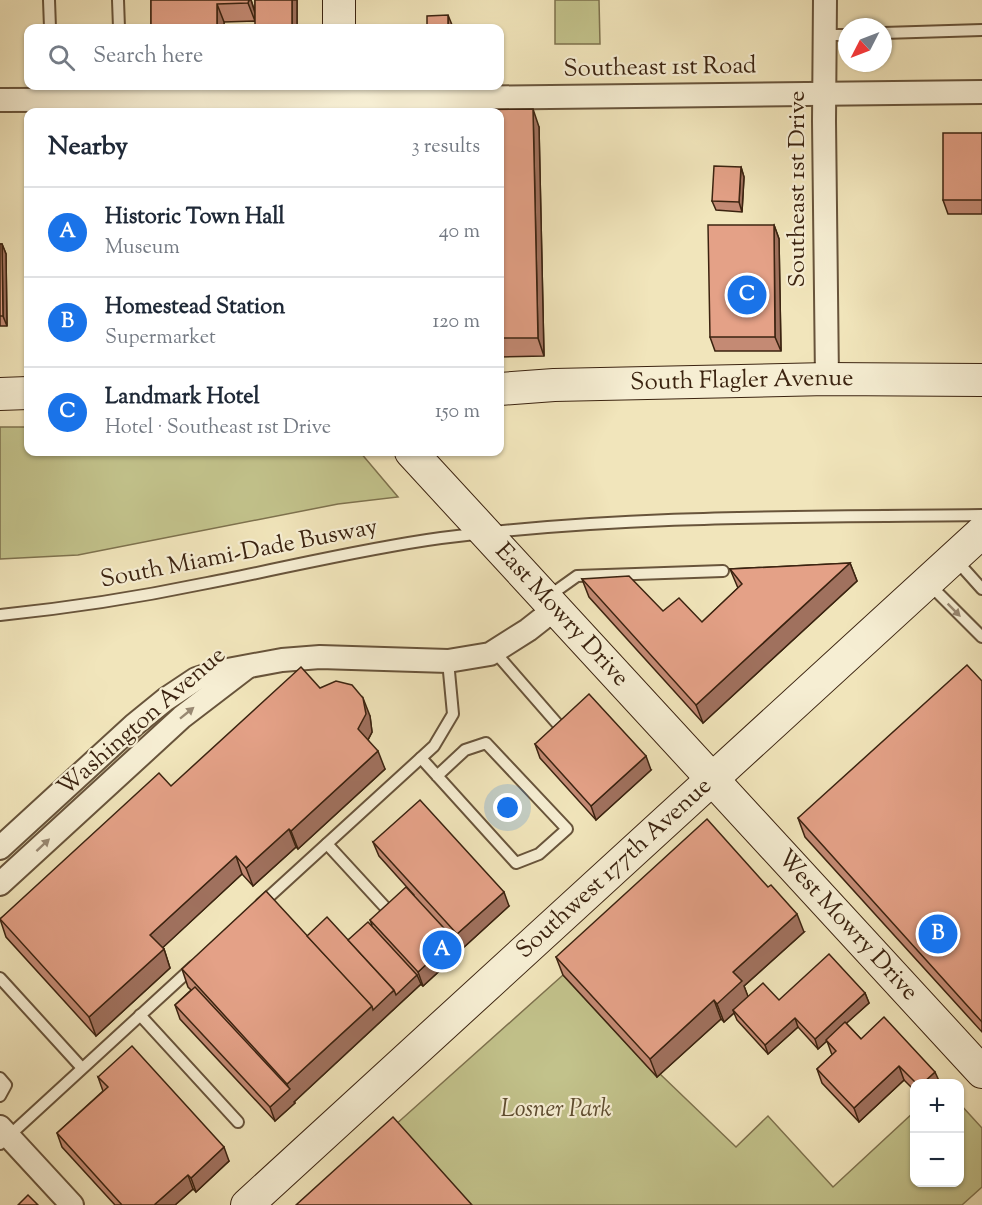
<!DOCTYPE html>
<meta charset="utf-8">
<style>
body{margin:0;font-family:"Sorts Mill Goudy",serif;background:#f2f2f3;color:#1f2937}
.controls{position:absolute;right:18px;bottom:18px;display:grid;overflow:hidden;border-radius:12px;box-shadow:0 2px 4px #0004}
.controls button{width:54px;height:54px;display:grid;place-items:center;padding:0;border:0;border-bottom:2px solid #e0e1e3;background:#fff;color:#1f2937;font:30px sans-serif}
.compass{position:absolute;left:838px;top:18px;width:54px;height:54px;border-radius:50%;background:#fff;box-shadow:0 2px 4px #0004;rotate:228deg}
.you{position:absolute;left:508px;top:808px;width:21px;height:21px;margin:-15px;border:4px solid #fff;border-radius:50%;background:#1a73e8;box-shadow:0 0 0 9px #1a73e833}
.badge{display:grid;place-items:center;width:39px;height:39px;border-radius:50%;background:#1a73e8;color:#fff;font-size:20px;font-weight:700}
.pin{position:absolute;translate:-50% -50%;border:3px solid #fff;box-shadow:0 2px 6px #0006}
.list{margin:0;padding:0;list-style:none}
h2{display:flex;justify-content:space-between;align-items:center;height:78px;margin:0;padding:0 24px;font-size:26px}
h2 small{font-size:20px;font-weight:400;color:#747a83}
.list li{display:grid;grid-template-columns:39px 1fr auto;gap:18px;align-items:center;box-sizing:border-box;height:90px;padding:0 24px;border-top:2px solid #e0e1e3}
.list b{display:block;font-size:22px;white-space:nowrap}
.list p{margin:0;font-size:20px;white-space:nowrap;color:#747a83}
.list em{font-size:20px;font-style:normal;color:#747a83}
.icon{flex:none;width:33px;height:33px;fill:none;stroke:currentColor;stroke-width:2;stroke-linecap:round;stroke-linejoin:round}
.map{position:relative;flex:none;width:982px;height:1205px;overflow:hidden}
.search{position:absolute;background:#fff;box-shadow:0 2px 4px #0004;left:24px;top:24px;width:480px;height:66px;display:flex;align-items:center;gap:15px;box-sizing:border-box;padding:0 21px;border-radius:12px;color:#747a83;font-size:22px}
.panel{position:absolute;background:#fff;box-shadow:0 2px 4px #0004;left:24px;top:108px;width:480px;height:348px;border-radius:12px}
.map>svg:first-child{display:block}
.green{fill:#c2c28b;stroke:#7e724e;stroke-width:1.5}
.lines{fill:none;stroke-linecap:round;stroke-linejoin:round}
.lane-casing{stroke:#68543b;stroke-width:14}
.street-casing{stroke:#68543b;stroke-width:26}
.secondary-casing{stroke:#3b2310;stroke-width:34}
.lane{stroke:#f6eed3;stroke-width:10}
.street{stroke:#f6eed3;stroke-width:22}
.secondary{stroke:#f6eed3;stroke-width:32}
.wall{fill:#c48a74;stroke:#3b2310;stroke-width:1.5}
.shaded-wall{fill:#a0715e;stroke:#3b2310;stroke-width:1.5}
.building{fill:#e4a187;stroke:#3b2310;stroke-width:1.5}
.oneway{fill:#988872}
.labels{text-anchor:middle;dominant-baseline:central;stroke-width:4.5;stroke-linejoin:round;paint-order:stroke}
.street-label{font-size:24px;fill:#3b2310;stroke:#f6eed3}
.park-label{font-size:24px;font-style:italic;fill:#5d4b2f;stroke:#f6eed3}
</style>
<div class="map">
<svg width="982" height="1205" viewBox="0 0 982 1205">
<rect width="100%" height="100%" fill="#f1e5bb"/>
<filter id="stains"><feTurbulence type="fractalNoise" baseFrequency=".00333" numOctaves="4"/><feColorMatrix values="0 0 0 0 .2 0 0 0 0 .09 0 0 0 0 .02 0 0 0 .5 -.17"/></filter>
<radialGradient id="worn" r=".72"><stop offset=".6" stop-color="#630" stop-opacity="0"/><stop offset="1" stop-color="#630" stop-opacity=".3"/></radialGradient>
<g class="green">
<polygon points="555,0 599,0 600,44 555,44"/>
<polygon points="0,427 28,427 28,452 360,452 398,497 338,504 78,555 0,559"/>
<polygon points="563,975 657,1077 660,1074 736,1147 768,1116 833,1187 914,1112 914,1182 960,1182 960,1104 982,1128 982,1187 962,1205 465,1205 394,1126"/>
</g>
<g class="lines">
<g class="lane-casing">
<g id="lane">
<polyline points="49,0 50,28"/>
<polyline points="118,0 119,28"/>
<polyline points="883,33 982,30"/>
<polyline points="825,35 847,35"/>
<polyline points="956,560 982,589"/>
<polyline points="929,584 982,637"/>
<polyline points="549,596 577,576 723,571"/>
<path d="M0 615C68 608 135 598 202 584 281 569 360 549 441 538 621 515 801 517 982 515"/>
<polyline points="494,651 561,728"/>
<polyline points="421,758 516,863 539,854 567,829 486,743 465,750 437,776"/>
<polyline points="327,844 384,906"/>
<polyline points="261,904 434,746 453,714 448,661"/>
<polyline points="0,978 82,1068"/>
<polyline points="140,1015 238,1122"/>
<polyline points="0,1078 6,1085 0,1096"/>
<polyline points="0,1144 194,966"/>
</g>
</g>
<g class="street-casing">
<g id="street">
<polyline points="825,0 824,121 827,379"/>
<polyline points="0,100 367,99 982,92"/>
<polyline points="0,848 134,725 166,699 196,679 217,672 282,660 320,657 448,661 490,654 528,630 556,608"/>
<polyline points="0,884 182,717 246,668"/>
<polyline points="0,1127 72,1205"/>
</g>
</g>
<g class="secondary-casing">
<g id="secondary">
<polyline points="339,0 339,28"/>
<polyline points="339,86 339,112"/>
<path id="s1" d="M500 389 554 385 827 379 982 380"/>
<polyline points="0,394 28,393"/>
<path id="s2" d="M411 452 982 1072"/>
<path id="s3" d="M247 1205 982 532"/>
</g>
</g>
<use href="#lane" class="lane"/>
<use href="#street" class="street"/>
<use href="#secondary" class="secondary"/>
</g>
<g class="wall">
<polygon points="151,0 251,0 255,12 255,0 297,0 297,28 255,21 224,22 224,28 151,28"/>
<polygon points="500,112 539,127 544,356 500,357"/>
<polygon points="982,133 982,214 948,214 943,200"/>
<polygon points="741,167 744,177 742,212 716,210 712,201"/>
<polygon points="774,225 779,239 781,351 715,351 710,337"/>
<polygon points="0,244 2,244 6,254 7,326 0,326"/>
<polygon points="850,563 857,581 703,723 589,597 582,579 663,611 702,622 738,588 730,569"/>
<polygon points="982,681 982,1032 805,837 798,818"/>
<polygon points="320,688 370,716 372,732 368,740 385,769 298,849 296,847 253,886 242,874 162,948 164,949 170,968 96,1036 6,937 0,919 171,786"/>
<polygon points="535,744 651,770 596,820 540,758"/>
<polygon points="373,842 509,906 463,948 454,939 459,953 423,986 420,984 421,984 294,1102 295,1103 275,1121 180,1019 175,1005 191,990 188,987 182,969 307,936 348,940 372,925 370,920 414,895 379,856"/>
<polygon points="804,932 744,986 748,997 779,1000 865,993 869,1003 846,1023 861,1039 940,1083 915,1083 915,1091 904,1080 859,1122 822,1083 817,1069 832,1055 827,1041 818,1049 798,1027 768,1054 737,1020 734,1013 724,1022 721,1019 657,1077 563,975 556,957"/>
<polygon points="98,1077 229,1161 196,1192 193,1189 175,1205 115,1205 62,1147 57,1133 103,1091"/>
</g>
<g class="shaded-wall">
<polygon points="249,0 251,0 255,13 255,21 248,3"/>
<rect x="292" y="0" width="5" height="28"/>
<polygon points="217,4 224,22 224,28 217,28"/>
<polygon points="448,15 452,25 452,28 448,28"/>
<polygon points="533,109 539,127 544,356 538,338"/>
<polygon points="741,167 744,177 742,212 739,202"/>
<polygon points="774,225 779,239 781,351 775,337"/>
<polygon points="2,244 6,254 7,326 3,316"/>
<polygon points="850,563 857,581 703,723 696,705"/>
<polygon points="363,698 370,716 372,732 364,747 358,729"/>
<polygon points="378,751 385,769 298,849 291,831"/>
<polygon points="646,756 651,770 596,820 591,806"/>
<polygon points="289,829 296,847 253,886 246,868"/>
<polygon points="236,856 242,874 157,953 150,935"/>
<polygon points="504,892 509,906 463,948 457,934"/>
<polygon points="797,914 804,932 744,986 749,999 733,1010 734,1013 724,1022 717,1004 733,972"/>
<polygon points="454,939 459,953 423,986 418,972"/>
<polygon points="164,949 170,968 96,1036 89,1017"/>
<polygon points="417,975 421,984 294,1102 295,1103 275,1121 270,1107 289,1089 287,1084 372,1006"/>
<polygon points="865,993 869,1003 818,1049 815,1039"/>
<polygon points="714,1000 721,1019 657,1077 650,1059"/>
<polygon points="795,1018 798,1027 768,1054 765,1045"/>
<polygon points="899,1066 904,1080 859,1122 854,1108"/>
<polygon points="935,1072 940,1083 923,1083"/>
<polygon points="224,1147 229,1161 196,1192 191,1178"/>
<polygon points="188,1175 193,1189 175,1205 154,1205"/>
</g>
<g class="building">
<polygon points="151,0 249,0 248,3 217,4 217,28 151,28"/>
<rect x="255" y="0" width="37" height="28"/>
<polygon points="448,15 448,28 427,28 427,16"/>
<polygon points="533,109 538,338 500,338 500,112 446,112 446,110"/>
<rect x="943" y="133" width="39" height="67"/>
<polygon points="714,166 741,167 739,202 712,201"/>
<polygon points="708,225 774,225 775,337 710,337"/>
<polygon points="0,244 2,244 3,316 0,316"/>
<polygon points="850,563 696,705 582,579 629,576 663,611 679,598 702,622 742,584 730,569"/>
<polygon points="967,665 982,681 982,1022 798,818"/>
<polygon points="301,667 320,688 336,681 352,685 363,698 366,714 358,729 378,751 291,831 289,829 246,868 236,856 150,935 164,949 89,1017 0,919 159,773 171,786"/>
<polygon points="589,694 646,756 591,806 535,744"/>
<polygon points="420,800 504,892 457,934 373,842"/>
<polygon points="707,819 768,887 771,885 797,914 733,972 742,981 717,1004 714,1000 650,1059 556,957"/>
<polygon points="406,887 454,939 418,972 370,920"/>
<polygon points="266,891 372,1006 287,1084 182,969"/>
<polygon points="327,917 394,990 373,1010 372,1006 307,936"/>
<polygon points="368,922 417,975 396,995 394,990 348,940"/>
<polygon points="829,954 865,993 815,1039 795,1018 765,1045 733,1010 763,983 779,1000"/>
<polygon points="195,987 290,1089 270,1107 175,1005"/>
<polygon points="884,1017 935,1072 923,1083 916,1083 899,1066 854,1108 817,1069 836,1051 826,1040 845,1022 861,1039"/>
<polygon points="132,1046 224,1147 191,1178 188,1175 154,1205 122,1205 57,1133 108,1087 98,1077"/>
<polygon points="393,1117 472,1205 296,1205"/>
<polygon points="28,1195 38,1205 18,1205"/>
</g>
<defs><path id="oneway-solid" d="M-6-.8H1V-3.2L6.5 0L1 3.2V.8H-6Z" transform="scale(1.5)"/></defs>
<g class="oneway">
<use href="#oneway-solid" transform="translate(954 610) rotate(45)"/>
<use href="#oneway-solid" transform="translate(187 713) rotate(-39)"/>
<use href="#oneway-solid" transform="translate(43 845) rotate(-43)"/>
</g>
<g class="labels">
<g class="street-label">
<text transform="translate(660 68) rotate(-1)">Southeast 1st Road</text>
<text transform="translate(798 189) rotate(-90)">Southeast 1st Drive</text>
<text stroke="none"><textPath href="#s1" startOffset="242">South Flagler Avenue</textPath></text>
<text transform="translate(239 554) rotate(-11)">South Miami-Dade Busway</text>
<text stroke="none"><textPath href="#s2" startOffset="222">East Mowry Drive</textPath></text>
<text transform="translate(142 722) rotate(-41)">Washington Avenue</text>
<text stroke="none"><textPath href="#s3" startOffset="498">Southwest 177th Avenue</textPath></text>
<text stroke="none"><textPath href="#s2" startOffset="644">West Mowry Drive</textPath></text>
</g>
<g class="park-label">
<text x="556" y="1110">Losner Park</text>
</g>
</g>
<rect width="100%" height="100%" filter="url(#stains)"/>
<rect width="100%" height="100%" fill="url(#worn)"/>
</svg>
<div class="controls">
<button>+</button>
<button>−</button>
</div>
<svg class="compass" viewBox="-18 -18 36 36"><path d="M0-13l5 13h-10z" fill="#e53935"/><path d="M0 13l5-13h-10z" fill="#747a83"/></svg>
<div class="you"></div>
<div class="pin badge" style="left:442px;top:950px">A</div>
<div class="pin badge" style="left:938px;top:934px">B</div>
<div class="pin badge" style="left:747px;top:295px">C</div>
<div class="search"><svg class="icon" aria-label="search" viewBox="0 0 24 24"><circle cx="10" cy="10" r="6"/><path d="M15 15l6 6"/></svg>Search here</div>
<section class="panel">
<h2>Nearby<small>3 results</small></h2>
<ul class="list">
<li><span class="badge">A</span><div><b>Historic Town Hall</b><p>Museum</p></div><em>40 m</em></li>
<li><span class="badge">B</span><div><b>Homestead Station</b><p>Supermarket</p></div><em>120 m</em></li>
<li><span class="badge">C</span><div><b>Landmark Hotel</b><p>Hotel · Southeast 1st Drive</p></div><em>150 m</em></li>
</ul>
</section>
</div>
